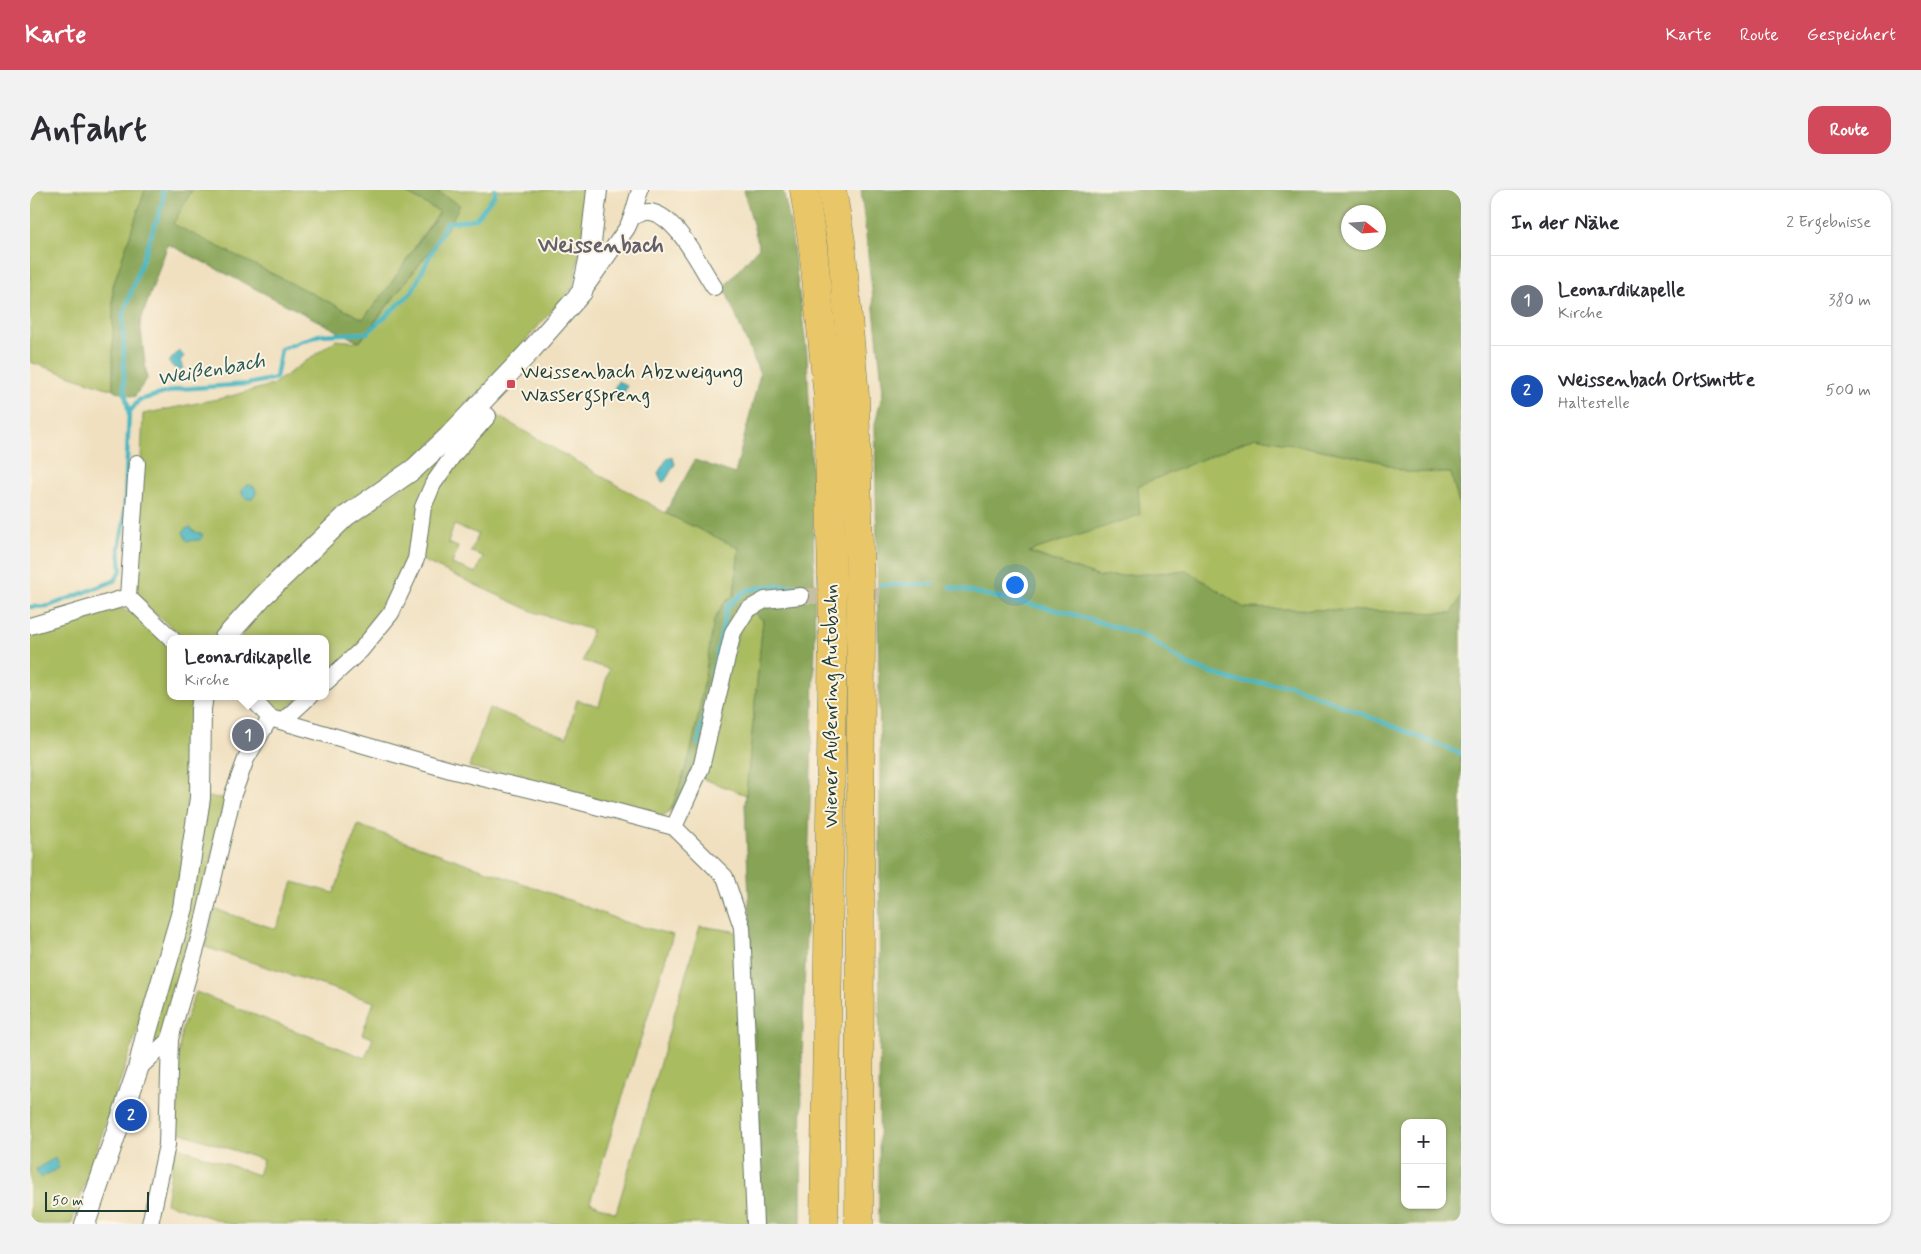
<!DOCTYPE html>
<html lang="de">
<meta charset="utf-8">
<style>
body{margin:0;font-family:Mynerve,sans-serif;background:#f2f2f3;color:#2b2b33}
.controls{position:absolute;right:15px;bottom:15px;display:grid;overflow:hidden;border-radius:10px;box-shadow:0 1px 4px #0004}
.controls button{width:45px;height:45px;display:grid;place-items:center;padding:0;border:0;border-bottom:1px solid #e1e1e2;background:#fff;color:#2b2b33;font:25px sans-serif}
.compass{position:absolute;left:1311px;top:15px;width:45px;height:45px;border-radius:50%;background:#fff;box-shadow:0 1px 4px #0004;rotate:107deg}
.scale{position:absolute;left:15px;bottom:12px;width:104px;box-sizing:border-box;padding-left:5px;border:2px solid #1f3d34;border-top:0;font-size:14px;line-height:18px;white-space:nowrap;color:#1f3d34;-webkit-text-stroke:4px #fcf5e5;paint-order:stroke}
.you{position:absolute;left:984px;top:394px;width:18px;height:18px;margin:-12px;border:4px solid #fff;border-radius:50%;background:#1a73e8;box-shadow:0 0 0 8px #1a73e833}
.badge{display:grid;place-items:center;width:32px;height:32px;border-radius:50%;background:#d1495b;color:#fff;font-size:16px;font-weight:700}
.pin{position:absolute;translate:-50% -50%;border:2px solid #fff;box-shadow:0 1px 5px #0006}
.popup{position:absolute;left:137px;top:445px;width:162px;height:65px;box-sizing:border-box;display:grid;place-content:center;border-radius:10px;background:#fff;filter:drop-shadow(0 1px 4px #0005);font-size:16px;white-space:nowrap;color:#7c7c81}
.popup b{font-size:19px;color:#2b2b33}
.popup::after{content:'';position:absolute;left:50%;top:100%;margin-left:-10px;border:10px solid transparent;border-top-color:#fff}
.list{margin:0;padding:0;list-style:none}
h2{display:flex;justify-content:space-between;align-items:center;height:65px;margin:0;padding:0 20px;font-size:21px}
h2 small{font-size:16px;font-weight:400;color:#7c7c81}
.list li{display:grid;grid-template-columns:32px 1fr auto;gap:15px;align-items:center;box-sizing:border-box;height:90px;padding:0 20px;border-top:1px solid #e1e1e2}
.list b{display:block;font-size:19px;white-space:nowrap}
.list p{margin:0;font-size:16px;white-space:nowrap;color:#7c7c81}
.list em{font-size:16px;font-style:normal;color:#7c7c81}
.map{position:relative;flex:none;width:1431px;height:1034px;overflow:hidden;border-radius:15px}
header{display:flex;align-items:center;gap:30px;box-sizing:border-box;height:70px;padding:0 25px;background:#d1495b;color:#fff}
header strong{font-size:24px}
nav{display:flex;gap:28px;margin-inline-start:auto;font-size:18px}
.intro{display:flex;align-items:center;justify-content:space-between;box-sizing:border-box;height:120px;padding:0 30px}
h1{margin:0;font-size:35px}
.button{padding:12px 22px;border-radius:15px;background:#d1495b;color:#fff;font-size:18px;font-weight:700}
main{display:flex;gap:30px;padding:0 30px}
aside{flex:1;background:#fff;border-radius:15px;box-shadow:0 1px 4px #0004}
.map>svg:first-child{display:block}
.green{fill:#aabc60;stroke:#647c4a;fill-rule:evenodd}
.forest{fill:#87a456;stroke:#537045;fill-rule:evenodd}
.water{fill:#46b5c0;stroke:#32797a}
.lines{fill:none;stroke-linecap:round;stroke-linejoin:round}
.stream{stroke:#46b5c0;stroke-width:4.5}
.minor-tunnel{stroke:#c6bfa4;stroke-width:16;stroke-dasharray:16 8;stroke-linecap:butt}
.minor-casing{stroke:#687665;stroke-width:18}
.tertiary-casing{stroke:#687665;stroke-width:22}
.motorway-casing{stroke:#687665;stroke-width:29}
.minor{stroke:#fff;stroke-width:16}
.tertiary{stroke:#fff;stroke-width:20}
.motorway{stroke:#e9c769;stroke-width:28}
.poi-dot{fill:#d1495b;stroke:#fcf5e5;stroke-width:2}
.labels{text-anchor:middle;dominant-baseline:central;stroke-width:4;stroke-linejoin:round;paint-order:stroke}
.poi-label{font-size:20px;fill:#1f3d34;stroke:#fcf5e5;text-anchor:start}
.street-label{font-size:20px;fill:#1f3d34;stroke:#fcf5e5}
.water-label{font-size:21px;font-style:italic;fill:#295b57;stroke:#fcf5e5}
.quarter-label{font-size:22px;font-weight:bold;fill:#636069;stroke:#fcf5e5}
</style>
<header>
<strong>Karte</strong>
<nav><a>Karte</a><a>Route</a><a>Gespeichert</a></nav>
</header>
<div class="intro"><h1>Anfahrt</h1><a class="button">Route</a></div>
<main>
<div class="map">
<svg width="1431" height="1034" viewBox="0 0 1431 1034">
<rect width="100%" height="100%" fill="#fcf5e5"/>
<filter id="ink" filterUnits="userSpaceOnUse"><feTurbulence type="fractalNoise" baseFrequency=".02" numOctaves="2"/><feDisplacementMap in="SourceGraphic" scale="10" xChannelSelector="R" yChannelSelector="G"/><feConvolveMatrix kernelMatrix="1 2 1 2 8 2 1 2 1" color-interpolation-filters="sRGB"/></filter>
<filter id="wash" filterUnits="userSpaceOnUse"><feTurbulence type="fractalNoise" baseFrequency=".0096" numOctaves="4" result="noise"/><feDisplacementMap in="SourceGraphic" scale="20" xChannelSelector="R" yChannelSelector="G"/><feGaussianBlur stdDeviation="1.12" result="paint"/><feColorMatrix in="noise" values="0 0 0 0 0 0 0 0 0 0 0 0 0 0 0 0 0 1.4 0 .05"/><feComposite in="paint" operator="in"/></filter>
<g filter="url(#wash)">
<rect width="100%" height="100%" fill="#f0e0c0"/>
<g class="green">
<polygon points="0,0 115,0 83,96 83,200 0,172"/>
<polygon points="162,0 371,0 410,22 391,47 364,90 333,129 142,34"/>
<polygon points="404,0 557,0 557,22 543,97 418,238 188,449 156,449 105,407 113,224 197,207 242,195 306,150 330,152 418,37 429,15"/>
<path d="M456 219 635 323 709 358 704 405 694 413 660 565 641 620 633 626 439 577 459 518 537 547 547 510 569 516 579 479 553 471 562 440 504 422 383 366 359 417 326 459 296 486V449H209L229 423 320 336 404 274ZM424 335 448 344 441 362 453 366 446 383 422 374 428 357 418 353Z"/>
<polygon points="1226,247 1348,271 1375,282 1421,283 1431,322 1431,407 1422,423 1214,418 1158,381 1070,387 997,361 1109,325 1107,296"/>
<polygon points="88,418 101,422 140,457 140,506 163,506 152,684 133,766 41,1034 0,1034 0,441"/>
<polygon points="722,421 733,430 716,605 671,588 708,444"/>
<polygon points="227,506 273,506 251,523 242,521"/>
<polygon points="178,607 196,608 138,841 119,861"/>
<polygon points="328,635 542,711 594,732 643,745 560,1012 586,1023 670,736 703,741 721,747 733,1034 200,1034 136,1013 145,956 228,985 233,970 146,941 148,896 144,895 152,839 166,802 335,868 343,848 332,844 344,812 175,757 184,719 246,739 263,692 304,703"/>
</g>
<g class="forest">
<path d="M115 0H162L143 34 333 129C362 96 383 58 410 22L371 0H404L430 15 418 37 329 152 138 54 110 133 117 189 104 207 83 200V96Z"/>
<polygon points="714,0 753,0 760,33 777,164 783,311 785,454 772,872 771,1034 733,1034 715,615 733,430 715,415 661,595 645,619 641,620 660,565 668,527 684,430 694,413 704,405 709,358 635,323 665,270 705,284 730,184 694,97 729,57"/>
<path d="M831 0H1431V322L1421 283 1375 282 1348 271 1226 247 1108 296 1110 325 998 362 1070 387 1158 381 1214 418 1422 423 1431 407V1034H849L850 560 845 234 853 201ZM1318 22H1348V52H1318ZM1375 933H1412V1015H1375Z"/>
</g>
<g class="water">
<polygon points="149,161 154,166 150,171 153,178 148,181 138,172"/>
<polygon points="588,191 597,196 590,210 581,205"/>
<polygon points="638,267 643,268 645,274 635,291 632,292 628,283"/>
<circle cx="219" cy="302" r="7"/>
<polygon points="161,337 163,341 173,345 170,350 157,351 153,342 155,339"/>
<polygon points="25,968 29,978 10,988 6,979"/>
</g>
<g class="lines">
<g class="stream">
<polyline points="99,223 94,197 93,125 133,12 133,0"/>
<polyline points="850,395 902,394"/>
<polyline points="920,397 1035,422 1115,446 1158,475 1206,491 1261,495 1431,564"/>
<polyline points="0,417 19,416 84,391 91,380 89,358 94,333 99,223 109,210 149,199 218,194 246,188 251,159 289,145 337,143 382,102 416,33 445,29 465,5 465,0"/>
<polyline points="668,554 697,417 715,401 737,396 774,396"/>
</g>
</g>
</g>
<g filter="url(#ink)">
<g class="lines">
<polyline class="minor-tunnel" points="771,406 850,406"/>
<g class="minor-casing">
<g id="minor">
<polyline points="602,27 610,0"/>
<path d="M555 98 597 38 602 27C607 25 614 21 620 22 647 26 670 76 684 97"/>
<polyline points="98,407 107,273"/>
<polyline points="0,436 98,407 142,449"/>
<polyline points="296,492 331,460 361,423 386,369 393,317 403,294 424,264 458,226"/>
<polyline points="220,506 240,528 424,581 532,607 644,637 695,687 712,737 725,1034"/>
<polyline points="253,531 280,506"/>
<polyline points="644,637 671,578 703,442 717,420 735,410 771,406"/>
<polyline points="108,879 140,849"/>
<polyline points="120,1034 137,955 140,849 170,745 203,604 216,569 240,528"/>
</g>
</g>
<g class="tertiary-casing">
<g id="tertiary">
<polyline points="194,449 232,407 316,326 384,279 418,247 501,160 552,102 559,70 567,0"/>
<polyline points="55,1034 108,879 117,841 153,718 170,608 171,519 173,506"/>
</g>
</g>
<g class="motorway-casing">
<g id="motorway">
<polyline points="774,0 783,57 798,208 803,436 794,1034"/>
<polyline points="802,0 811,51 825,206 831,436 829,1034"/>
</g>
</g>
<use href="#minor" class="minor"/>
<use href="#tertiary" class="tertiary"/>
<use href="#motorway" class="motorway"/>
</g>
</g>
<rect class="poi-dot" x="476" y="189" width="10" height="10" rx="2.5"/>
<g class="labels">
<g class="poi-label">
<text x="491" y="182">Weissenbach Abzweigung<tspan x="491" dy="23">Wassergspreng</tspan></text>
</g>
<g class="street-label">
<text transform="translate(801 516) rotate(-90)">Wiener Außenring Autobahn</text>
</g>
<g class="water-label">
<text transform="translate(181 180) rotate(-10)">Weißenbach</text>
</g>
<g class="quarter-label">
<text x="571" y="56">Weissenbach</text>
</g>
</g>
</svg>
<div class="controls">
<button>+</button>
<button>−</button>
</div>
<svg class="compass" viewBox="-18 -18 36 36"><path d="M0-13l5 13h-10z" fill="#e53935"/><path d="M0 13l5-13h-10z" fill="#7c7c81"/></svg>
<div class="scale">50 m</div>
<div class="you"></div>
<div class="pin badge" style="left:218px;top:545px;background:#6b7280">1</div>
<div class="popup"><b>Leonardikapelle</b>Kirche</div>
<div class="pin badge" style="left:101px;top:925px;background:#1a4fb4">2</div>
</div>
<aside>
<h2>In der Nähe<small>2 Ergebnisse</small></h2>
<ul class="list">
<li><span class="badge" style="background:#6b7280">1</span><div><b>Leonardikapelle</b><p>Kirche</p></div><em>380 m</em></li>
<li><span class="badge" style="background:#1a4fb4">2</span><div><b>Weissenbach Ortsmitte</b><p>Haltestelle</p></div><em>500 m</em></li>
</ul>
</aside>
</main>
